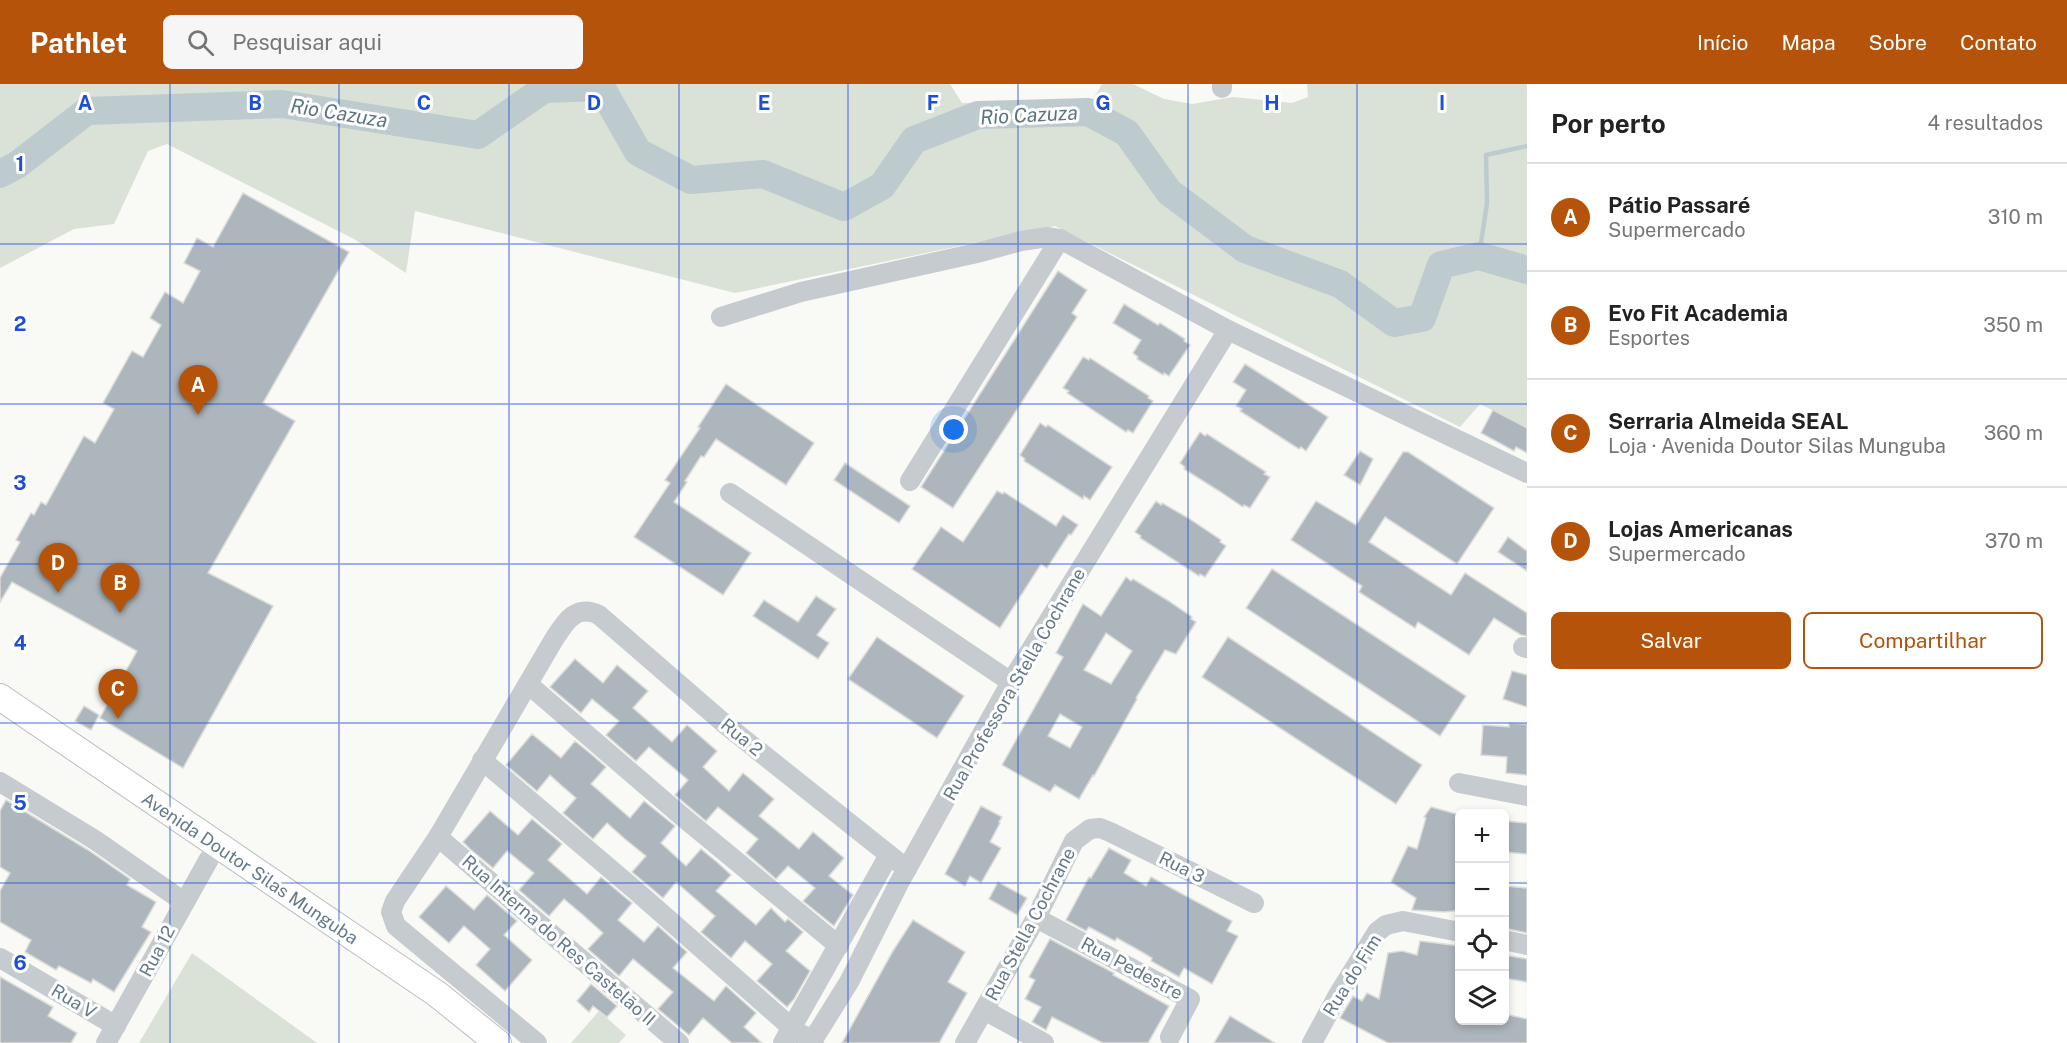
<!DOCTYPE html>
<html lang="pt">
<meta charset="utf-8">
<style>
body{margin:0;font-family:"Public Sans",sans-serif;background:#f6f6f6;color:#222}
.controls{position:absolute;right:18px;bottom:18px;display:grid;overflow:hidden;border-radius:9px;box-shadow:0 3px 9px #0003}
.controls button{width:54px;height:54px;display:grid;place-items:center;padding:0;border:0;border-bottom:2px solid #e0e0e0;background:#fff;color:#222;font:30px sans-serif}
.you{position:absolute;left:954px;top:346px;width:21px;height:21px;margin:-15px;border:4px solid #fff;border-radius:50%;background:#1a73e8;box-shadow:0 0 0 9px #1a73e833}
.badge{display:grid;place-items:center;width:39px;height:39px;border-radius:50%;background:#b45309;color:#fff;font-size:20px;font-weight:700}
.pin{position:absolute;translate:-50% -50px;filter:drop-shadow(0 2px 3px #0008)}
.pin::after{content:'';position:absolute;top:32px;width:21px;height:18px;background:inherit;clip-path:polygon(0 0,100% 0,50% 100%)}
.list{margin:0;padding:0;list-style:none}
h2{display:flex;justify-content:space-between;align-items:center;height:78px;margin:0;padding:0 24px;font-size:26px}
h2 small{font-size:20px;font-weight:400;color:#767676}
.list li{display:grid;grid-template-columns:39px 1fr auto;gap:18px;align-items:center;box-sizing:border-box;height:108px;padding:0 24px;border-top:2px solid #e0e0e0}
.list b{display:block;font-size:22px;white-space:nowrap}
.list p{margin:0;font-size:20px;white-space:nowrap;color:#767676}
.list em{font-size:20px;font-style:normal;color:#767676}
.actions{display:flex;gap:12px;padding:18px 24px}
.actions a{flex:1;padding:14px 0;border:2px solid #b45309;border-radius:9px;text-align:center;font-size:21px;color:#b45309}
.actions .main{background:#b45309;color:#fff}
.icon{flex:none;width:33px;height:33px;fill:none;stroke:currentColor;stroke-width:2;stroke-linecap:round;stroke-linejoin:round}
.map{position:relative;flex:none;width:1527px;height:959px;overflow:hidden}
header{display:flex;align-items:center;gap:36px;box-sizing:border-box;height:84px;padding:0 30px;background:#b45309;color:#fff}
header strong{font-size:28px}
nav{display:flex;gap:33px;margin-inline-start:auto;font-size:21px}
.search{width:420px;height:54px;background:#f6f6f6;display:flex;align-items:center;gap:15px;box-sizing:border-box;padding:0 21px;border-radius:9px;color:#767676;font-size:22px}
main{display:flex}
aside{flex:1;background:#fff}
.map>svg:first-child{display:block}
.green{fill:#dae1d7}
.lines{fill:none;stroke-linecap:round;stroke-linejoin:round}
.stream{stroke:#bdcace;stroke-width:4.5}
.river{stroke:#bdcace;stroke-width:28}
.building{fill:#acb6bc;stroke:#dbdbd8;stroke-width:1.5;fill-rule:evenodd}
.major-casing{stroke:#b9bec2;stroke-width:28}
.minor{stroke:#c6cbcf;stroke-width:20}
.major{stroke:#fff;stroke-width:26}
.grid{fill:none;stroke:#1d4ed8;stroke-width:1.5;stroke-opacity:0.55}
.labels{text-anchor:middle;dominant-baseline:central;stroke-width:6;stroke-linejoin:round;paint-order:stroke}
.street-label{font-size:18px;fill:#65798a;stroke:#fff}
.water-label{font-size:20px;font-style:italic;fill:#5c747e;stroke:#fff}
.grid-label{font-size:20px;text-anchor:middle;font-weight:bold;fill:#1d4ed8;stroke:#fff;stroke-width:6;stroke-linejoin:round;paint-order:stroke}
</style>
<header>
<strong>Pathlet</strong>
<div class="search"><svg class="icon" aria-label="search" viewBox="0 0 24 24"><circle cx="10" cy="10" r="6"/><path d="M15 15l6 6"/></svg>Pesquisar aqui</div>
<nav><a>Início</a><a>Mapa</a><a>Sobre</a><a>Contato</a></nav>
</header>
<main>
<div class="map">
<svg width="1527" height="959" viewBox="0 0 1527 959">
<rect width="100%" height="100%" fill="#f9f9f6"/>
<g class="green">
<polygon points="0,0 950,0 962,19 1092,17 1102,0 1133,0 1164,15 1192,20 1233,13 1292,19 1308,13 1307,0 1527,0 1527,343 1480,320 1460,343 1055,142 735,209 415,127 406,189 354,155 167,60 148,67 114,140 74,145 0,184"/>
<polygon points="192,869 317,959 139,959"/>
<polygon points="599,927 626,951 619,959 571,959"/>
</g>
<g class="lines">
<polyline class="stream" points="1479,172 1487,119 1486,71 1527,62"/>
<polyline class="river" points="0,90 17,81 87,27 282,20 478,51 544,5 601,3 638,68 691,96 763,90 844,123 882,102 914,56 978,31 1088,28 1127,49 1169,108 1245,165 1340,200 1394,239 1422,234 1441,181 1479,172 1527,186"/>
</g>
<g class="building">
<polygon points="243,109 349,168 263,319 295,337 208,489 273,522 183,684 100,634 137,567 12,498 0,518 0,494 20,458 16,456 31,429 34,431 41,418 46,421 84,352 95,359 114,325 103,319 132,267 143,273 161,241 150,234 165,208 183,219 200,187 184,179 197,154 213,163"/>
<polygon points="1058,187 1087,206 1072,229 1077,233 953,424 921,403"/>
<polygon points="1124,220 1158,241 1160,239 1185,255 1184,257 1190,261 1169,292 1164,289 1163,291 1137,275 1138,273 1133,269 1141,256 1113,239"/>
<polygon points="1083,273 1089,276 1090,274 1149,312 1148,314 1153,317 1133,349 1128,346 1126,348 1067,309 1069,307 1063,304"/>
<polygon points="1245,280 1328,333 1306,367 1301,363 1299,365 1274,349 1240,327 1242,325 1236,322 1246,306 1233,298"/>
<polygon points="726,300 814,359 786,401 716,355 704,373 701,372 685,397 687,398 674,418 751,469 723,511 634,453 670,399 665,396 700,344 698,343"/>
<polygon points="1493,326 1527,344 1527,369 1516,363 1514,367 1481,349"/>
<polygon points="1040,339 1046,343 1048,341 1112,383 1090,416 1084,412 1083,415 1024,377 1025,375 1020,371"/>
<polygon points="1200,348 1205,352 1207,350 1266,388 1264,390 1270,393 1250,424 1244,421 1243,423 1219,407 1184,385 1185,383 1180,379"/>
<polygon points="1360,367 1373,375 1360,401 1344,391"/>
<polygon points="1403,368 1408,368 1494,424 1457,480 1385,433 1369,458 1451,511 1465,489 1527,529 1527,552 1521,551 1494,534 1469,571 1418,538 1415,544 1359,508 1362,502 1291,456 1316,417 1356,441"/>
<polygon points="845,379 910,422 899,439 834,396"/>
<polygon points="997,407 1003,410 1004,408 1056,442 1063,431 1078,441 1071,451 1069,450 1047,484 1041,480 1000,544 912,485 941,443 963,458"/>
<polygon points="1156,417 1161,421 1162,419 1188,434 1221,456 1220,458 1226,462 1205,493 1200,490 1199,492 1140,454 1141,452 1135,448"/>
<polygon points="1508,453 1527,467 1527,487 1498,468"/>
<polygon points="1272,485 1466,612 1440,652 1246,524"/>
<path d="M1126 493 1131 497 1133 495 1167 516 1192 533 1191 535 1196 538 1176 570 1165 566 1136 614 1137 615 1094 692 1093 691 1079 715 1055 701 1050 708 1002 681 1063 573 1056 569 1083 520 1101 532ZM1106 549 1132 567 1111 600 1084 586ZM1060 630 1082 643 1070 664 1048 652Z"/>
<polygon points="816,512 836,525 817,551 829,559 818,575 753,532 764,516 798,538"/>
<polygon points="877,553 964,612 937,654 848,595"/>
<polygon points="1228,553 1422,681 1396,720 1202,593"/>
<polygon points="575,575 603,599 617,581 648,607 633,624 672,658 687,641 717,667 703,683 729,707 743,689 774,715 759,732 799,765 813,748 844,774 829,792 853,811 834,842 803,817 815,804 788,782 776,795 746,769 758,755 718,723 706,737 675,711 688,696 649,663 636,677 606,651 619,637 592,615 581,629 550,603"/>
<polygon points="1512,587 1527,591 1527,623 1503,615"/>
<polygon points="84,622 99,631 91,646 75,637"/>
<polygon points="1509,639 1527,640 1527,691 1506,689 1507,673 1481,671 1483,641 1509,643"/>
<polygon points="532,650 561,674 575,657 591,670 606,683 591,700 630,734 644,717 675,742 661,759 686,782 701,765 718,779 731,791 716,807 756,841 771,824 785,838 788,835 803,848 786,867 810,887 794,915 787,923 757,897 772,880 745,857 731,874 701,848 715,832 676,798 663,814 632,788 646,772 625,755 607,739 593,755 563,729 576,714 561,701 550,691 537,707 506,681"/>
<polygon points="6,716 88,766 130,795 127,801 156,818 142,843 151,848 114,908 93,895 91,899 59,882 56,886 25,868 31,856 0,838 0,807 10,789 0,783 0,727"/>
<polygon points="981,722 1002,733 999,738 1000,739 990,758 1001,764 981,799 970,792 965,802 945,790"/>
<polygon points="1431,723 1460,731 1460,826 1445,828 1412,826 1416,814 1391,798 1408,762 1417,765 1426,734 1424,733"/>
<polygon points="490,727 518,751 532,735 562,760 548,776 587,810 601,793 627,815 632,819 618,836 644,858 658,842 687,868 673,884 714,917 726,902 756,929 744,943 762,959 732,959 703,934 689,951 658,925 673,908 633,875 619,892 588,865 603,849 583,831 564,815 549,832 519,806 534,789 507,767 493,784 470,765 463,758"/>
<polygon points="1504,737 1527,739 1527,770 1504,768"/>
<polygon points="1109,764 1131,776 1124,789 1146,802 1151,793 1232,837 1227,847 1238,852 1212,900 1184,884 1179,893 1151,877 1152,874 1142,868 1117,854 1115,857 1089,843 1086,847 1066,836 1089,793 1091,794"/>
<polygon points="998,798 1027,814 1017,831 989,815"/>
<polygon points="446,802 474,826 487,811 517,837 504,851 532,876 505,907 476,881 490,865 464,842 449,859 419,833"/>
<polygon points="1504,802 1527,804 1527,849 1504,844"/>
<polygon points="913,836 965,868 948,898 967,909 939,959 842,959 893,867"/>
<polygon points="1050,855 1114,889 1113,891 1169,922 1148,959 1103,959 1052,933 1046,946 1032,938 1041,923 1025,915 1035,896 1029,893"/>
<polygon points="1420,857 1460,862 1460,936 1504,939 1504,930 1527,935 1527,959 1388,959 1340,934 1353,912 1362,917 1367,909 1379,915 1388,869 1402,867 1417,871"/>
<polygon points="1504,871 1527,875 1527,898 1504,894"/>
<polygon points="0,893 53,923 48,932 77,949 71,959 0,959"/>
<polygon points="591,900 617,922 607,933 593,922 589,928 577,917"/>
<polygon points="1230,932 1275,959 1214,959"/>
</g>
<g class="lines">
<g class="major-casing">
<polyline id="major" points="0,613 437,910 498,959"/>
</g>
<g class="minor">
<polyline points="1222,0 1222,4"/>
<polyline points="721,233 801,208 977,169 1021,157 1048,153 1060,155 1228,246 1527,389"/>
<polyline points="910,397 1060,155"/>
<polyline points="730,409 1011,598"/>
<polyline points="1523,563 1527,564"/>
<polyline points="528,600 678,729 839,862"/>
<polyline points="482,676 635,806 792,944 802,951 814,955"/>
<polyline points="0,698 95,756 184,818"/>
<polyline points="1459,699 1527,712"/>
<polyline points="438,753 679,959"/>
<polyline points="1036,834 1190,915 1170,953"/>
<polyline points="1504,856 1527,861"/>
<polyline points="0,874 116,942"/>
<polyline points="984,926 1044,959"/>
<polyline points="106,959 209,775"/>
<path d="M537 959 396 842 391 828 395 817 438 753 553 557C564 540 575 519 599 531L726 641 907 785"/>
<polyline points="783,959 889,771"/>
<polyline points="811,959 849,898 899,799 1011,598 1228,246"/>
<polyline points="965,959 1036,834 1074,757 1090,745 1100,744 1110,748 1254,819"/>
<polyline points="1312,959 1338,911 1377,848 1386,841 1403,837 1460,848"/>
</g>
<use href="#major" class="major"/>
</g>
<path class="grid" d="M170 0V959M339 0V959M509 0V959M679 0V959M848 0V959M1018 0V959M1188 0V959M1357 0V959M0 160H1527M0 320H1527M0 480H1527M0 639H1527M0 799H1460M1504 799H1527"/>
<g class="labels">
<g class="street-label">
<text transform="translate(1014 600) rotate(-60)">Rua Professora Stella Cochrane</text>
<text transform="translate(742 653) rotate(39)">Rua 2</text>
<text transform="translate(1182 783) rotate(26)">Rua 3</text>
<text transform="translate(250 784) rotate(34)">Avenida Doutor Silas Munguba</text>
<text transform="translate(1030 840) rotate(-62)">Rua Stella Cochrane</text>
<text transform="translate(559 856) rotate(41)">Rua Interna do Res Castelão II</text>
<text transform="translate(157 867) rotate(-62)">Rua 12</text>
<text transform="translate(1132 884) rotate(28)">Rua Pedestre</text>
<text transform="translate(1352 891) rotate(-58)">Rua do Fim</text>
<text transform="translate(74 917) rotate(31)">Rua V</text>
</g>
<g class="water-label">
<text transform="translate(339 29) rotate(9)">Rio Cazuza</text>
<text transform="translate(1029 31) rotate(-3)">Rio Cazuza</text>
</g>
</g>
<g class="grid-label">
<text x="85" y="26">A</text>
<text x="255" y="26">B</text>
<text x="424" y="26">C</text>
<text x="594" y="26">D</text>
<text x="764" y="26">E</text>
<text x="933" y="26">F</text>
<text x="1103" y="26">G</text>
<text x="1272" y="26">H</text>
<text x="1442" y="26">I</text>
<text x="20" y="87">1</text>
<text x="20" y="247">2</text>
<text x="20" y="406">3</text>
<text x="20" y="566">4</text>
<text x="20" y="726">5</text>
<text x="20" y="886">6</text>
</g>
</svg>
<div class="controls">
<button>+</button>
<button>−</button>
<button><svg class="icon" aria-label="locate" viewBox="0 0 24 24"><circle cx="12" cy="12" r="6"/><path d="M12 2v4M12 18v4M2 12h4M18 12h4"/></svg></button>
<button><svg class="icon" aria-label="layers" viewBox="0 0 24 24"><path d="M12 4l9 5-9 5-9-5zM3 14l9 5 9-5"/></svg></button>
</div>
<div class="you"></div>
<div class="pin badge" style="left:198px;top:331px">A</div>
<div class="pin badge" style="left:120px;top:529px">B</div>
<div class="pin badge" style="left:118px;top:635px">C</div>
<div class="pin badge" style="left:58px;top:509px">D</div>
</div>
<aside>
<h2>Por perto<small>4 resultados</small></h2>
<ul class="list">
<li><span class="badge">A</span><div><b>Pátio Passaré</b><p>Supermercado</p></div><em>310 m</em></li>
<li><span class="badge">B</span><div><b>Evo Fit Academia</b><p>Esportes</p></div><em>350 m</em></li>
<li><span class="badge">C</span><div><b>Serraria Almeida SEAL</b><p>Loja · Avenida Doutor Silas Munguba</p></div><em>360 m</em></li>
<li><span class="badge">D</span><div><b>Lojas Americanas</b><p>Supermercado</p></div><em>370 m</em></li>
</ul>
<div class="actions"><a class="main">Salvar</a><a>Compartilhar</a></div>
</aside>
</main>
